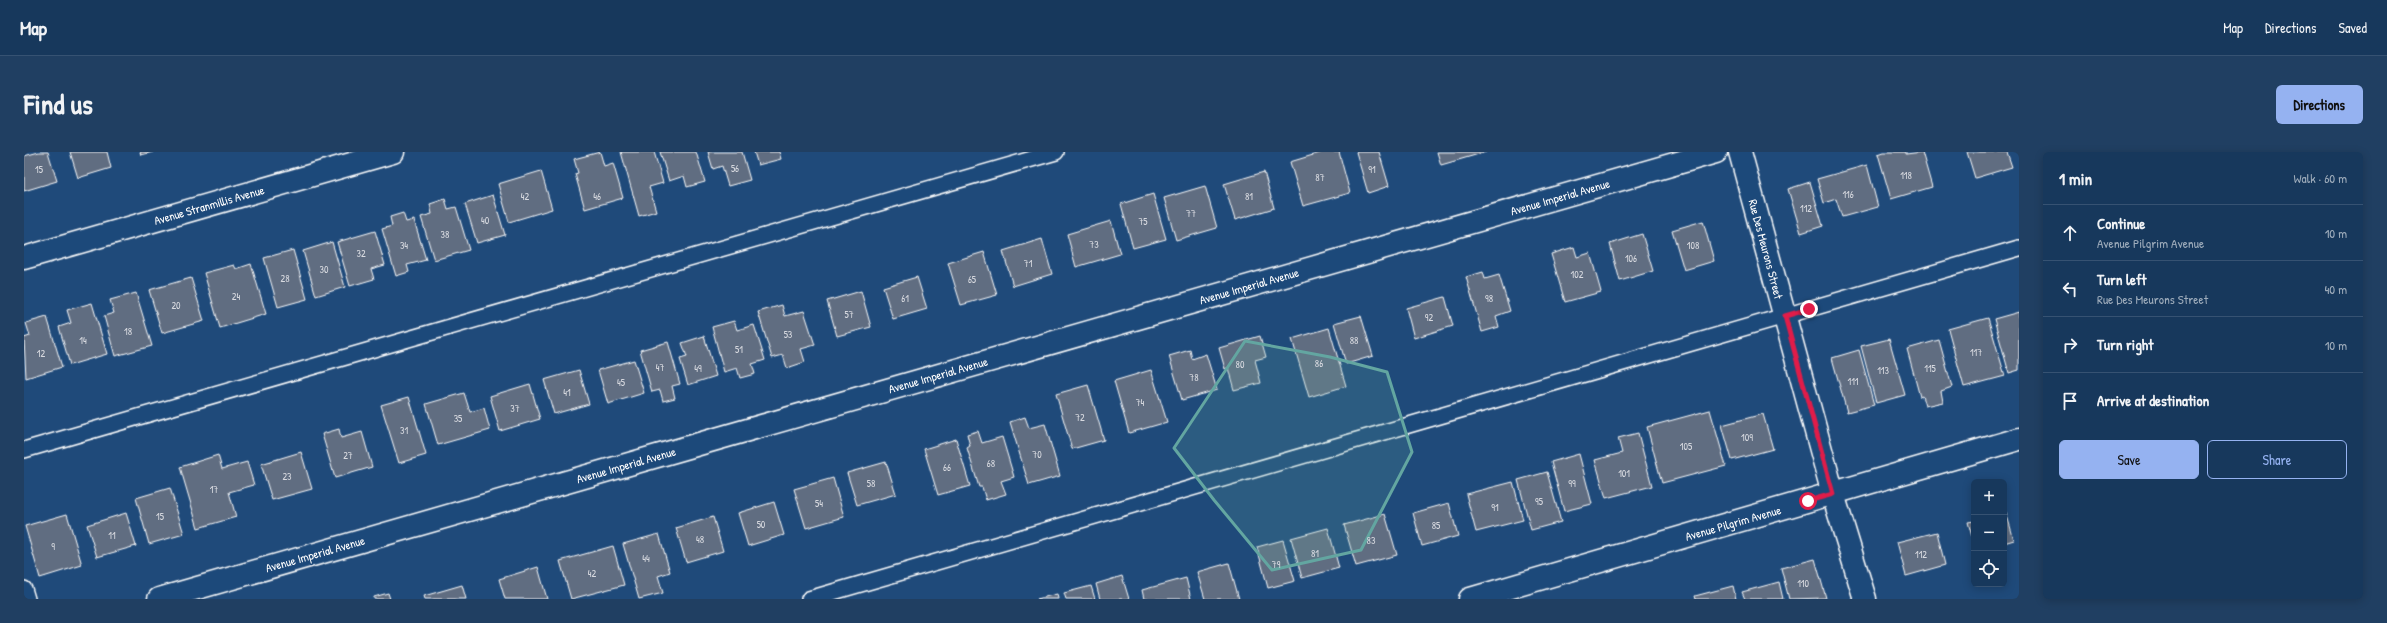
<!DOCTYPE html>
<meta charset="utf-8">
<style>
body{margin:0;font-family:"Patrick Hand",sans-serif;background:#203f62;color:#f1f3f6}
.controls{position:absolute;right:12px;bottom:12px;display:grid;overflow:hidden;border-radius:6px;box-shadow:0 2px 10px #0003}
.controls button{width:36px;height:36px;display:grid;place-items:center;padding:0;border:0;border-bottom:1px solid #365272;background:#17385c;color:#f1f3f6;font:20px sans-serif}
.stop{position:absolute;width:12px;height:12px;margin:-9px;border:3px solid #e11d48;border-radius:50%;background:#fff}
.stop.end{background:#e11d48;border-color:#fff;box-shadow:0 1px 4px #0008}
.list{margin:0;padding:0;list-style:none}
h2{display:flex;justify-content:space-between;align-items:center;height:52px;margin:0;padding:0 16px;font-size:17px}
h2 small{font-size:13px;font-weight:400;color:#9eacbb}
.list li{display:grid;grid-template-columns:26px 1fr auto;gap:12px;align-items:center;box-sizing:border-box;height:56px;padding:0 16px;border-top:1px solid #365272}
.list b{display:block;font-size:15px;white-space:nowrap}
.list p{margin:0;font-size:13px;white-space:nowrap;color:#9eacbb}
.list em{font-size:13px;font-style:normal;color:#9eacbb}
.actions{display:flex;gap:8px;padding:12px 16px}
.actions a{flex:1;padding:9px 0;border:1px solid #95b2f1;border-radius:6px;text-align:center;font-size:14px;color:#95b2f1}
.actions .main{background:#95b2f1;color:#111}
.icon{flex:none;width:22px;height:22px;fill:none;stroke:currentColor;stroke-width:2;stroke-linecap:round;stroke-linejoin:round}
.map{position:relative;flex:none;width:1995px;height:447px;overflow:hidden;border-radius:6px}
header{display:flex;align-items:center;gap:24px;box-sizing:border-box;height:56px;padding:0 20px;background:#17385c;border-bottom:1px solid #365272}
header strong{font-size:19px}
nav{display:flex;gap:22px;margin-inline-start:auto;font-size:14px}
.intro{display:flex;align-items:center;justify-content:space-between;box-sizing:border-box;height:96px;padding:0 24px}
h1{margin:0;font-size:28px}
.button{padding:10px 18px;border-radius:6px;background:#95b2f1;color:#111;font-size:14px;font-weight:700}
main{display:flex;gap:24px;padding:0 24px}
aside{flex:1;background:#17385c;border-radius:6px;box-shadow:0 2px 10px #0003}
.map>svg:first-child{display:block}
.building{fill:#616d81;stroke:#fff}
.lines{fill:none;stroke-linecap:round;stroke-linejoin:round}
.service-casing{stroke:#fff;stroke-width:18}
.minor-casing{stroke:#fff;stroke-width:25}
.tertiary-casing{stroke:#fff;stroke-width:25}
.service{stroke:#1f4a7a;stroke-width:15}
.minor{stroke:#1f4a7a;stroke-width:22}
.tertiary{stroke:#1f4a7a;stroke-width:22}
.route{stroke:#e11d48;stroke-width:5}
.marked{fill:#63a6a1;fill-opacity:0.2;stroke:#63a6a1;stroke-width:3;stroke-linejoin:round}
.labels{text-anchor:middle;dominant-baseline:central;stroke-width:3;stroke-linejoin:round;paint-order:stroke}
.number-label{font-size:10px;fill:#d8dae0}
.street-label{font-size:12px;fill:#fff;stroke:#1f4a7a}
</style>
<header>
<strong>Map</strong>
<nav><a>Map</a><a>Directions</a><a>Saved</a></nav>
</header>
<div class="intro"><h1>Find us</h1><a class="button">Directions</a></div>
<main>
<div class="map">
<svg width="1995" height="447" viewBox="0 0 1995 447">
<rect width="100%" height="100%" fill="#1f4a7a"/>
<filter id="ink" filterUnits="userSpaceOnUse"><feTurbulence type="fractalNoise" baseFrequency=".025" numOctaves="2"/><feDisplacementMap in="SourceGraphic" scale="8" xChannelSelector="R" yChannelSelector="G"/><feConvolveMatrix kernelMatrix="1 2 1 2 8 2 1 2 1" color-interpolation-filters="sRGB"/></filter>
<g filter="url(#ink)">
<g class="building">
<polygon points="15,0 24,0 33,29 0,39 0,4"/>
<polygon points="46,0 83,0 87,16 54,26"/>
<polygon points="116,0 129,0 117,3"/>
<polygon points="576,0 580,14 589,11 599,46 561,57 551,22 554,21 550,7"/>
<polygon points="597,0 630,0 639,31 625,35 632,59 615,64"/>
<polygon points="636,0 672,0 681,30 663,35 660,24 645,29"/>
<polygon points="684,0 718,0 726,28 704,34 698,14 689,17"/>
<polygon points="730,0 755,0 757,7 734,13"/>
<polygon points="1299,0 1315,0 1326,41 1279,54 1266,10"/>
<polygon points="1332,0 1355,0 1365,34 1344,41"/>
<polygon points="1413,0 1462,0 1417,13"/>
<polygon points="1860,0 1882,0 1882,2 1898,0 1908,35 1867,47 1854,2"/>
<polygon points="1943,0 1983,0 1988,15 1951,26"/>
<polygon points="1843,13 1854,55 1818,65 1812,47 1800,51 1793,27"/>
<polygon points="517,19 528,57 485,70 474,32"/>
<polygon points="1240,20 1250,56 1211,68 1200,32"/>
<polygon points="1786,30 1799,74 1777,81 1764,37"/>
<polygon points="1181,34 1193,76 1152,88 1140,46"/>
<polygon points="1129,42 1142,87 1109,96 1097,52"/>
<polygon points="469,43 481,83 453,91 441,52"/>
<polygon points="421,47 424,57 432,55 445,98 410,108 397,65 408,62 406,52"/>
<polygon points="379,61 382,70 390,68 402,108 383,113 385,120 372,124 358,77 368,74 366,65"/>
<polygon points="1087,69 1096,102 1052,115 1043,82"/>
<polygon points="1679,69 1690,109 1660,118 1648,78"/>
<polygon points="351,79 361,113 347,117 350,127 326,134 313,90"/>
<polygon points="1618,82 1629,119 1596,129 1586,92"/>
<polygon points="1018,87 1028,122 989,134 979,99"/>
<polygon points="308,90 321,135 292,144 279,99"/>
<polygon points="1550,95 1553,105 1566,101 1577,140 1541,150 1527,102"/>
<polygon points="269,98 283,147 254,155 240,106"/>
<polygon points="960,100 973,143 937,153 924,111"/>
<polygon points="227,112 242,162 196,176 180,121 210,113 212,117"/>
<polygon points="1459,120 1461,127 1475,123 1486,159 1472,164 1475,175 1458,180 1442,125"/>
<polygon points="893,125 903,157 869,167 859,135"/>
<polygon points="167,126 180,169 138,181 125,138"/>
<polygon points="837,139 847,175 813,184 803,149"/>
<polygon points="112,141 128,194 91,204 80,164 90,161 86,148"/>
<polygon points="1421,145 1429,174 1390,186 1382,156"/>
<polygon points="68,151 83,202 46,213 35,175 47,171 43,158"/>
<polygon points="758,153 761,164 780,159 791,193 777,197 781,210 763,216 759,203 748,206 734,160"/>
<polygon points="1995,160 1995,218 1985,221 1970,167"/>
<polygon points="1337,164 1349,204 1322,212 1310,171"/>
<polygon points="23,165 38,215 2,226 0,186 6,184 2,171"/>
<polygon points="1964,166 1981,224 1940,235 1924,177"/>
<polygon points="710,169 713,178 730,173 741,208 728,212 731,222 716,226 713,216 700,220 688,175"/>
<polygon points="1305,176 1322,234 1285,245 1268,187"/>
<polygon points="680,184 692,224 664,233 656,207 663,205 658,191"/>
<polygon points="1236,184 1242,205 1231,208 1237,231 1210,238 1204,216 1201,217 1195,196"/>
<polygon points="1865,187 1881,243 1852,251 1837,194"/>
<polygon points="1915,188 1928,235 1917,239 1919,250 1901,254 1898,244 1896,245 1883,197"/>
<polygon points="644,190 656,232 648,234 651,246 639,249 636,238 628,240 616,198"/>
<polygon points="1166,198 1168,207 1182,202 1193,238 1158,248 1145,204"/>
<polygon points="1835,198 1850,253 1823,260 1808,206"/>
<polygon points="610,208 620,241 584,252 574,218"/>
<polygon points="555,218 565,252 530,262 520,228"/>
<polygon points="1127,218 1143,270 1105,281 1090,229"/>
<polygon points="506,232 516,267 476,279 466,244"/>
<polygon points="1064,233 1080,288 1048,297 1032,242"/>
<polygon points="440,241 446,260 460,256 466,278 414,293 402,252"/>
<polygon points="385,245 402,303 375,311 357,253"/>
<polygon points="1686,258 1702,314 1638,331 1623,275"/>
<polygon points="1739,262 1749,297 1708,308 1698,273"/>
<polygon points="1001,265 1005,276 1021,272 1036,324 1005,333 986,270"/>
<polygon points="315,277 317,286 338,280 348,315 311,326 298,282"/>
<polygon points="954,279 958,291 978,285 990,325 977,329 982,342 962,348 958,335 955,335 943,296 946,294 943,282"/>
<polygon points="1614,281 1628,334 1582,346 1571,308 1598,301 1594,286"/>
<polygon points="932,287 946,334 914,343 900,297"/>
<polygon points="277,300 288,337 248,348 237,312"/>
<polygon points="1555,302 1568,352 1540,359 1527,310"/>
<polygon points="194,303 198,317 223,310 230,333 205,340 212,365 174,376 156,315"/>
<polygon points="862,310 872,342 833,353 823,321"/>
<polygon points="1523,320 1537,370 1507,378 1494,328"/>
<polygon points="809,326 820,365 782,376 770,337"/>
<polygon points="1489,330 1499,368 1452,380 1442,342"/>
<polygon points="146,336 160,382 125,392 112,346"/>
<polygon points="750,350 760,383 724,394 714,361"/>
<polygon points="1425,351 1434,384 1398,394 1389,361"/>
<polygon points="1982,360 1990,388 1980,391 1980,361"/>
<polygon points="102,361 112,394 73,405 63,373"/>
<polygon points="43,362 58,413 16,426 1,374"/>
<polygon points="1361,362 1373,403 1332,414 1320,373"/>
<polygon points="689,365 699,399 662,410 652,376"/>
<polygon points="1950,369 1950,392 1944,370"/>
<polygon points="1304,376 1315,416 1278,426 1267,386"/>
<polygon points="1913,380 1921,413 1882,424 1873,390"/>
<polygon points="635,382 646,420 634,424 639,441 615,447 599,392"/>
<polygon points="1259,388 1271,429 1244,436 1233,395"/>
<polygon points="589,394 600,433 547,447 536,409"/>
<polygon points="1791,407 1802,446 1765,447 1757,416"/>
<polygon points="1205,411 1215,447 1181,447 1173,420"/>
<polygon points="514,415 523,447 481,447 475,427"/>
<polygon points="1098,424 1105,447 1076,447 1072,432"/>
<polygon points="1162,426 1167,447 1120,447 1118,438"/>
<polygon points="1755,430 1759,447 1721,447 1718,440"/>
<polygon points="438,433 442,447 401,447 400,444"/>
<polygon points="1067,434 1071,447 1042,447 1040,441"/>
<polygon points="1709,434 1712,447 1672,447 1671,444"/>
<polygon points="364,441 366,447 350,447 350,445"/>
<polygon points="1033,442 1034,447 1013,447"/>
</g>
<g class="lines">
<g class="service-casing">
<g id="service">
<polyline points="0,298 1032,0"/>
<polyline points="0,437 3,447"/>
<polyline points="785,447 1995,96"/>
</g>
</g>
<g class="minor-casing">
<g id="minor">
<polyline points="0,106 369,0"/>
<polyline points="135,447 1692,0"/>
<polyline points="1446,447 1995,287"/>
</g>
</g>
<g class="tertiary-casing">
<polyline id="tertiary" points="1716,0 1809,342 1841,447"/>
</g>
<use href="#service" class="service"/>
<use href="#minor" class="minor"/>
<use href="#tertiary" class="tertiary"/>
</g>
</g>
<g class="lines" filter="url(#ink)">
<polyline class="route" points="1784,349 1809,342 1761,164 1785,157"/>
</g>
<path class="marked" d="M1221 189 1306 205 1363 220 1388 300 1337 398 1248 418 1190 348 1150 296Z"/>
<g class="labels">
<g class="number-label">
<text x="711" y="16">56</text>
<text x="15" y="17">15</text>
<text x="1348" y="17">91</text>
<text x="1882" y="23">118</text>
<text x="1296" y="25">87</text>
<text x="1824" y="42">116</text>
<text x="501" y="44">42</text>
<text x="573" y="44">46</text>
<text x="1225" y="44">81</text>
<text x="1782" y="56">112</text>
<text x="1167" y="61">77</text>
<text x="461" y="68">40</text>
<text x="1119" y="69">75</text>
<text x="421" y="82">38</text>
<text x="1070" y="92">73</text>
<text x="380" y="93">34</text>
<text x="1669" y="93">108</text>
<text x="337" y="101">32</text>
<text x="1607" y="106">106</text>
<text x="1004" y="111">71</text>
<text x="300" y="117">30</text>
<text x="1553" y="122">102</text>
<text x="261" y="126">28</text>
<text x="948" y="127">65</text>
<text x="212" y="144">24</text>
<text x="881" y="146">61</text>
<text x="1465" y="146">98</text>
<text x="152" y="153">20</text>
<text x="825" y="162">57</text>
<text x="1405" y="165">92</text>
<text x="104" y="179">18</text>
<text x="764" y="182">53</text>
<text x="59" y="188">14</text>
<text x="1330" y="188">88</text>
<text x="715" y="197">51</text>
<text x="1952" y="200">117</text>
<text x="17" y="201">12</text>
<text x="1295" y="211">86</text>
<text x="1216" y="212">80</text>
<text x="636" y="215">47</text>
<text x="674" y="216">49</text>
<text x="1906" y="216">115</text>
<text x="1859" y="218">113</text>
<text x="1170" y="225">78</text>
<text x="1829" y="229">111</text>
<text x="597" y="230">45</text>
<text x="543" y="240">41</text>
<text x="1116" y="250">74</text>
<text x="491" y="256">37</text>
<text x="1056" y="265">72</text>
<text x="434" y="266">35</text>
<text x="380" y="278">31</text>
<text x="1723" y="285">109</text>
<text x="1662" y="294">105</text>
<text x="1013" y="302">70</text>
<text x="324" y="303">27</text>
<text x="967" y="311">68</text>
<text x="923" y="315">66</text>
<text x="1600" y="321">101</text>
<text x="263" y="324">23</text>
<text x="847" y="331">58</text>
<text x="1548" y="331">99</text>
<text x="190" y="337">17</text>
<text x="1515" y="349">95</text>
<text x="795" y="351">54</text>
<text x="1471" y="355">91</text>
<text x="136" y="364">15</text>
<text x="737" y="372">50</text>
<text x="1412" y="373">85</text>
<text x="88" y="383">11</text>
<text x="676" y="387">48</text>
<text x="1347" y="388">83</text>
<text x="29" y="394">9</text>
<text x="1291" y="401">81</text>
<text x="1897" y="402">112</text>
<text x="622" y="406">44</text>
<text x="1252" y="412">79</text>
<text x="568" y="421">42</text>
<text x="1779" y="431">110</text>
</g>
<g class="street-label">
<text transform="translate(1536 45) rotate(-16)">Avenue Imperial Avenue</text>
<text transform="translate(185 53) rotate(-16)">Avenue Stranmillis Avenue</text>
<text transform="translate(1742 97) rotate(75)">Rue Des Meurons Street</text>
<text transform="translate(1225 134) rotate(-16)">Avenue Imperial Avenue</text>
<text transform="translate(914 223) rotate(-16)">Avenue Imperial Avenue</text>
<text transform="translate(602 313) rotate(-16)">Avenue Imperial Avenue</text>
<text transform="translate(1709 371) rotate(-16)">Avenue Pilgrim Avenue</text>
<text transform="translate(291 402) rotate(-16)">Avenue Imperial Avenue</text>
</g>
</g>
</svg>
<div class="controls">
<button>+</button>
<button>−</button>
<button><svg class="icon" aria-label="locate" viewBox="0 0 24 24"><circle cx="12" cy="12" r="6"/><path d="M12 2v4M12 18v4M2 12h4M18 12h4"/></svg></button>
</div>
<div class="stop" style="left:1784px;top:349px"></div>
<div class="stop end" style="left:1785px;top:157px"></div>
</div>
<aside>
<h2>1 min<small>Walk · 60 m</small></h2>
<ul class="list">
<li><svg class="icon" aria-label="ahead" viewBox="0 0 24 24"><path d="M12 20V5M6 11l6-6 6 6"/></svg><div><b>Continue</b><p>Avenue Pilgrim Avenue</p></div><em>10 m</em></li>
<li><svg class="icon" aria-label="left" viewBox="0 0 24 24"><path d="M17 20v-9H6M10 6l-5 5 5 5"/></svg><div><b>Turn left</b><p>Rue Des Meurons Street</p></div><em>40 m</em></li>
<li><svg class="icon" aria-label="right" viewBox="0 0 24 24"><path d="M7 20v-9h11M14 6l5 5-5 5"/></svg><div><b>Turn right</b></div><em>10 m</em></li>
<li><svg class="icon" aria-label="arrive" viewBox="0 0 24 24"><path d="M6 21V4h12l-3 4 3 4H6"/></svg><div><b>Arrive at destination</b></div></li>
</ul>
<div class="actions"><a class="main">Save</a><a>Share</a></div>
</aside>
</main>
